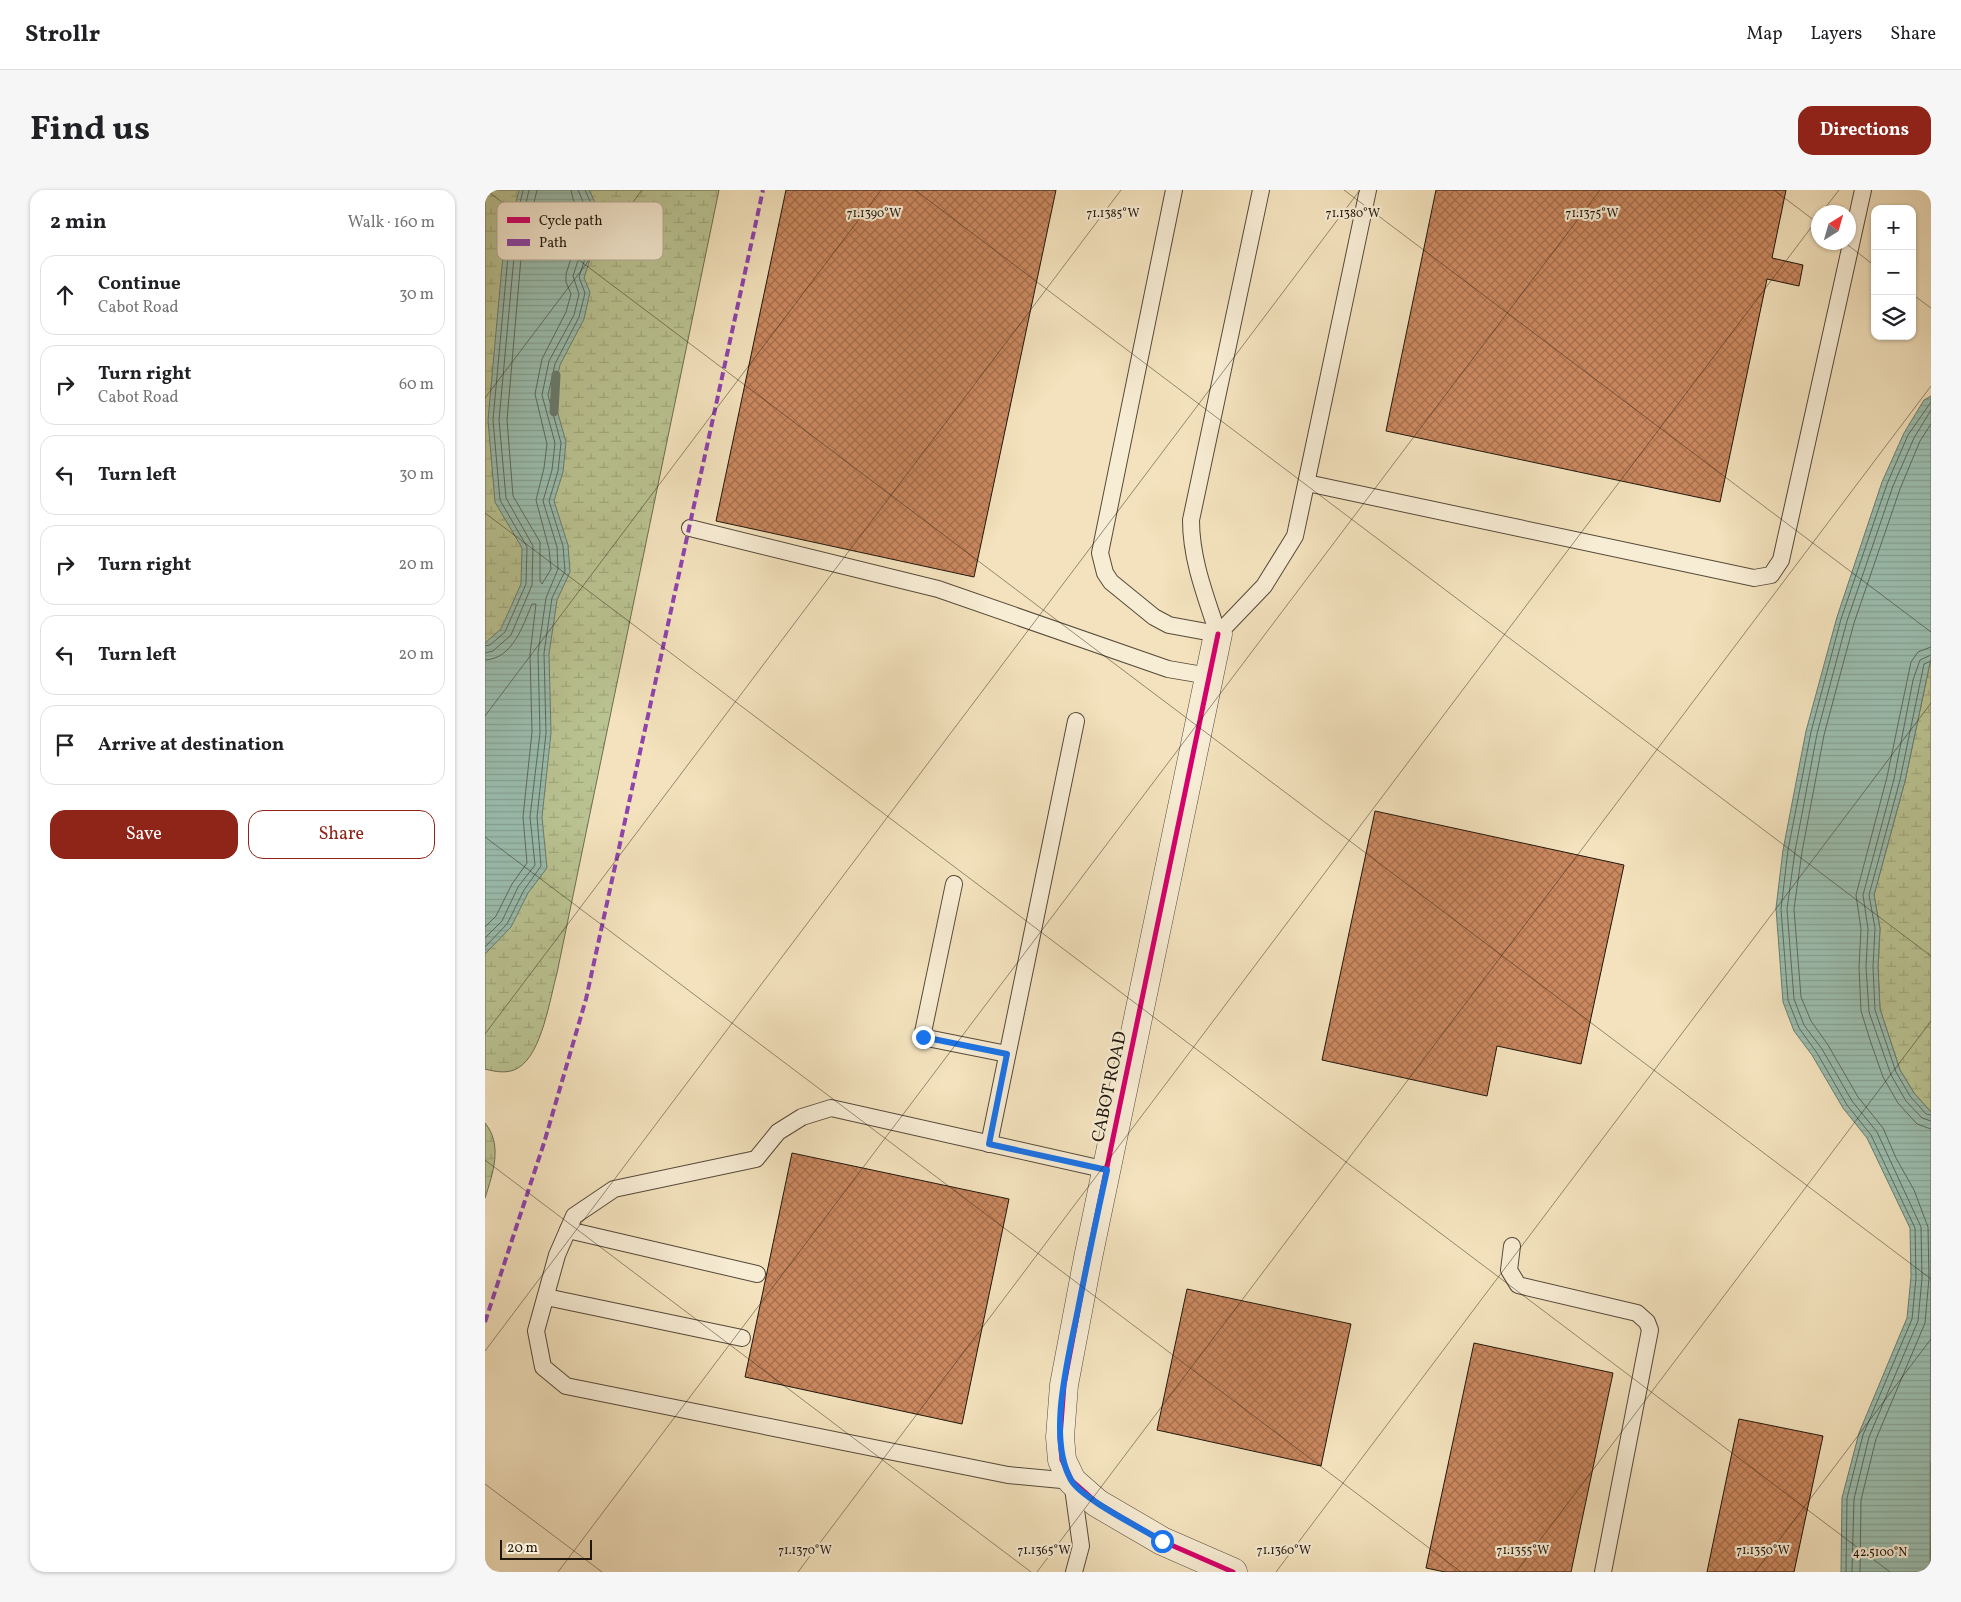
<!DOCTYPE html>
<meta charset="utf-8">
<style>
body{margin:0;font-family:Vollkorn,serif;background:#f6f6f6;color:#202124}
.controls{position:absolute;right:15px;top:15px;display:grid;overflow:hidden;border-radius:10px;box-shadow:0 1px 4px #0004}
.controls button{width:45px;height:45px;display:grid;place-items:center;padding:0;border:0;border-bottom:1px solid #e0e0e0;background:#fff;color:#202124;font:25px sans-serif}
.compass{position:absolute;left:1326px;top:15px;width:45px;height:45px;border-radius:50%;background:#fff;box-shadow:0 1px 4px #0004;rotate:37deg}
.scale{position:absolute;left:15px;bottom:12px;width:92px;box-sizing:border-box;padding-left:5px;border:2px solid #21180d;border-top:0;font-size:14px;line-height:18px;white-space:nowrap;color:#21180d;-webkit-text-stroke:4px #f7ecd4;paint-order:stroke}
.stop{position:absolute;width:15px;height:15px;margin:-11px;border:4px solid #1a73e8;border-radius:50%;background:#fff}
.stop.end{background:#1a73e8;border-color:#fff;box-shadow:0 1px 5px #0008}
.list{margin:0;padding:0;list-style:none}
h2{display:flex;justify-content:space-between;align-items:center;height:65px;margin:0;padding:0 20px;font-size:21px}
h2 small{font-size:16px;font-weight:400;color:#757577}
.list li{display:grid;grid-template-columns:32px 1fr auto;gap:15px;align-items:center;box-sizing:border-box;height:80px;margin:0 10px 10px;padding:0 10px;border:1px solid #e0e0e0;border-radius:15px}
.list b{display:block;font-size:19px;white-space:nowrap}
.list p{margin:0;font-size:16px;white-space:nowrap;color:#757577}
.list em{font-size:16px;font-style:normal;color:#757577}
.actions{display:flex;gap:10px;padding:15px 20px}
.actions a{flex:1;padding:11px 0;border:1px solid #8f2418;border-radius:15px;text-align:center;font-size:18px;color:#8f2418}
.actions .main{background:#8f2418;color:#fff}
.icon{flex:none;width:28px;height:28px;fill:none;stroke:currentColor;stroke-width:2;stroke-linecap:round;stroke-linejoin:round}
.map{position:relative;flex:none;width:1446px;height:1382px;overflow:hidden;border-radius:15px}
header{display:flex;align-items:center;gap:30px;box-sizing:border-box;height:70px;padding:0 25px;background:#fff;border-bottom:1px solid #e0e0e0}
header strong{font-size:24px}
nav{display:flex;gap:28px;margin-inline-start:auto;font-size:18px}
.intro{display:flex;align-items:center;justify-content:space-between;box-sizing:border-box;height:120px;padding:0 30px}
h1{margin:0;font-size:35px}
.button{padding:12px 22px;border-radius:15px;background:#8f2418;color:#fff;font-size:18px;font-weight:700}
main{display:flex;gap:30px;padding:0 30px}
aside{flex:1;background:#fff;border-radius:15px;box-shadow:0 1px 4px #0004}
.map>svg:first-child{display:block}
.wetland{fill:url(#wetland-marsh);stroke:#6e6e50}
.water{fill:url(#water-rules);stroke:#6a7c6e}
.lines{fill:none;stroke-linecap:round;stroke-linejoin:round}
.shore{stroke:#5e6b5e;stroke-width:1}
.stream{stroke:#6a7c6e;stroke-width:9}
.building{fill:url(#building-cross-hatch);stroke:#21180d}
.service-casing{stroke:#564a39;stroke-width:18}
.minor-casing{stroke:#564a39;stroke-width:29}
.service{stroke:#f7ecd4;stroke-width:16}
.minor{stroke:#f7ecd4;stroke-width:28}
.quiet{stroke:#8e44ad;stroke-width:4;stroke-dasharray:8 4;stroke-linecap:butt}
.cycleway-casing{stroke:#f7ecd4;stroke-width:8}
.cycleway{stroke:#d6006c;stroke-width:5}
.route{stroke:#1a73e8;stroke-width:6}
.ticks{fill:none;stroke:#21180d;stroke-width:1;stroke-opacity:0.45}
.labels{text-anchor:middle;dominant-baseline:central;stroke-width:4.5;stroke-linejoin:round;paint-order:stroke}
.street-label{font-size:18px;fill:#21180d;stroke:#f7ecd4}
.key{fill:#f7ecd4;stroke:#b7ac98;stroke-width:1}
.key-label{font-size:14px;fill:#21180d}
.ticks-label{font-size:12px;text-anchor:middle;fill:#21180d;stroke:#f7ecd4;stroke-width:4.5;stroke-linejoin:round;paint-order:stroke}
</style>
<header>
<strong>Strollr</strong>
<nav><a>Map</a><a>Layers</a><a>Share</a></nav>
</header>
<div class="intro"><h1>Find us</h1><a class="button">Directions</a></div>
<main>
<aside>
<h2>2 min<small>Walk · 160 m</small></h2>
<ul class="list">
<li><svg class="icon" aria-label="ahead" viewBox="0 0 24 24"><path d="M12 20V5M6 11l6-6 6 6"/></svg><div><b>Continue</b><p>Cabot Road</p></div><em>30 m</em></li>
<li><svg class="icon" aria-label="right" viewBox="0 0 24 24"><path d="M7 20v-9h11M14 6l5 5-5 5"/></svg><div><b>Turn right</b><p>Cabot Road</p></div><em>60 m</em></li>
<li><svg class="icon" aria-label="left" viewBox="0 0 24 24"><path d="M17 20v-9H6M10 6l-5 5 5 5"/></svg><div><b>Turn left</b></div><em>30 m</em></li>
<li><svg class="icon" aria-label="right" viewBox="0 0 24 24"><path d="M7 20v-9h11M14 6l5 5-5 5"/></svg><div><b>Turn right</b></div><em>20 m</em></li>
<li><svg class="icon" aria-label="left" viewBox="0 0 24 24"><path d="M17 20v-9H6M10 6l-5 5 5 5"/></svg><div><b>Turn left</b></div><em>20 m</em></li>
<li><svg class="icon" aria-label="arrive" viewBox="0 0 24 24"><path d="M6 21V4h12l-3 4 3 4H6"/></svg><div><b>Arrive at destination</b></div></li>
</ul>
<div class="actions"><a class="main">Save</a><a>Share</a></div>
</aside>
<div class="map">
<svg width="1446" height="1382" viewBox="0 0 1446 1382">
<defs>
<pattern id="wetland-marsh" width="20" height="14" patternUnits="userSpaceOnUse" patternTransform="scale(1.25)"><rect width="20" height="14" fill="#bac392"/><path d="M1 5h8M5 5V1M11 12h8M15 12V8" fill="none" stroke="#a0a77d"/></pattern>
<pattern id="water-rules" width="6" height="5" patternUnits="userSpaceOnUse" patternTransform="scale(1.25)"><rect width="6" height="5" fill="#9bbeaf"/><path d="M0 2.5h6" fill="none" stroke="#85a395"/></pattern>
<pattern id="building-cross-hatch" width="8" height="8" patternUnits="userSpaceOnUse" patternTransform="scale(1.25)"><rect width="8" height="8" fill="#ca885f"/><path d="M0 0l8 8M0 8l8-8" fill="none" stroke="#a46e4d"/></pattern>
</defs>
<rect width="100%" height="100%" fill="#f3e2bd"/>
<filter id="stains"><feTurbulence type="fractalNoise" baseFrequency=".004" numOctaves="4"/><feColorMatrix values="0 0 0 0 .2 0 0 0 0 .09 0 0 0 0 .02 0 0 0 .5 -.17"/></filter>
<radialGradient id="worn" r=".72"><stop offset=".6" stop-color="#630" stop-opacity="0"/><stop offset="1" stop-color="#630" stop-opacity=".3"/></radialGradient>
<g class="wetland">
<path d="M0 0H234L72 783C65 808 57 864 33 878 23 884 11 882 0 879Z"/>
<polygon points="1446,468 1446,922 1429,903 1415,880 1395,819 1393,777 1395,738 1389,705 1420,591"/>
<path d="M0 933C18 955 8 983 0 1008Z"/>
<polygon points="1446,1272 1446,1382 1444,1297"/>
</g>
<g class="water">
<polygon points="34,0 104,0 118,29 99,88 105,102 99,129 75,175 68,206 81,252 78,282 69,311 83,355 85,382 72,410 64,464 66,543 57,627 62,678 43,703 26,737 0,764 0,453 16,439 36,394 37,358 10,312 3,230 18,65"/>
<polygon points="1446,206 1446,468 1420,591 1389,705 1395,739 1393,777 1395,819 1415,880 1429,903 1446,922 1445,1382 1356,1382 1357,1308 1374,1243 1422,1128 1426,1087 1425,1038 1382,948 1358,918 1327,865 1309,841 1298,812 1291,718 1298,660 1321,541 1352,427 1397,292 1419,243 1439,210"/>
</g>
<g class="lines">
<g class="shore">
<polyline points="52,0 36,68 22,230 28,306 55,352 55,391 57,394 66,379 64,359 51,310 59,278 62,254 50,204 57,169 81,122 86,104 81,92 81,84 98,31 88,9 86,0"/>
<polyline points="0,456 5,455 20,442 41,394 42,357 15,310 8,230 23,66 38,0"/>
<polyline points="1446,457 1433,462 1426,472 1402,587 1371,705 1376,739 1374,777 1376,821 1386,853 1398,887 1413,913 1432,934 1446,939"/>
<polyline points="0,463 8,461 26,445 47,395 48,356 21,308 14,230 29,67 44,0"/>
<polyline points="1446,465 1435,470 1428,490 1409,589 1378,705 1383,739 1381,777 1384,822 1406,885 1421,911 1437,928 1446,931"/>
<path d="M0 470C28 469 38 435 47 414H51L45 464 47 542 38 627 42 673 27 694 11 726 0 737"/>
<polyline points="1446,471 1439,474 1415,590 1384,705 1390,738 1388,777 1390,820 1411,882 1425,906 1441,924 1446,925"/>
<polyline points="0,748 17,731 33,697 50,675 45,627 55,543 53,463 61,408 73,379 72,357 58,311 67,280 70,253 57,205 64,171 89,125 94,104 88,86 106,30 93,0"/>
<polyline points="0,757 22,734 39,700 56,676 52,627 61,543 59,463 67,408 80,381 78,356 64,311 73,281 76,253 63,205 70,174 94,127 100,103 94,87 113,29 100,0"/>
<polyline points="1361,1382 1362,1308 1378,1245 1427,1129 1431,1088 1430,1038 1386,945 1362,915 1332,863 1314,838 1303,810 1296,719 1303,660 1326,542 1356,429 1402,294 1423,245 1446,212"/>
<polyline points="1367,1382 1369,1309 1384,1247 1433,1131 1437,1088 1436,1037 1392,942 1367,911 1337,859 1319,835 1309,809 1302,719 1310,661 1332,544 1362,431 1408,296 1429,248 1446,220"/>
<polyline points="1375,1382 1376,1310 1391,1249 1440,1133 1444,1088 1443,1037 1429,1000 1411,968 1398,938 1373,907 1343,855 1326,831 1316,807 1309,719 1317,662 1339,545 1369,433 1415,299 1435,251 1446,234"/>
</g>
<polyline class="stream" points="69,222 71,185"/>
</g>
<g class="building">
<polygon points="301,0 571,0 489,387 231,331"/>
<polygon points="951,0 1301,0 1287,68 1318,75 1314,96 1282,89 1235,312 901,241"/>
<polygon points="890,621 1139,675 1096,874 1012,856 1002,906 837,870"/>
<polygon points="307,963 524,1009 477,1234 260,1187"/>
<polygon points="702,1099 866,1134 836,1276 672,1240"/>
<polygon points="989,1153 1128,1183 1086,1382 960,1382 941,1378"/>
<polygon points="1254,1229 1338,1246 1309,1382 1222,1382"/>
</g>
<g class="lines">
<g class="service-casing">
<g id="service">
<polyline points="689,0 615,363 620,383 626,392 669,427 684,435 733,444"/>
<polyline points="822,293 1269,388 1286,385 1296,370 1378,0"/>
<polyline points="205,338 453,399 683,479 724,486"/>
<polyline points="733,444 779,396 810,346 883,0"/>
<path d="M733 444C721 407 706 370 706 330L776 0"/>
<polyline points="469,694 437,847 522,864"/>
<polyline points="504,954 591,531"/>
<polyline points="83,1040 272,1084"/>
<polyline points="1027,1056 1024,1080 1033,1095 1152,1123 1162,1132 1165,1140 1118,1382"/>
<polyline points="61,1107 257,1148"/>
<polyline points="589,1382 596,1356 587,1291 523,1285 81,1196 58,1177 51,1141 72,1065 89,1026 129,999 271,969 293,942 317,927 346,918 622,980"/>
</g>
</g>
<g class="minor-casing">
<polyline id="minor" points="733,444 603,1068 579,1195 575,1247 577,1270 587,1291 612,1313 677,1351 748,1382"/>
</g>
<use href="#service" class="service"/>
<use href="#minor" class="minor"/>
<polyline class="quiet" points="0,1132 59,953 101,809 278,0"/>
<g class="cycleway-casing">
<polyline id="cycleway" points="733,444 603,1068 579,1195 575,1247 577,1270 587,1291 612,1313 677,1351 748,1382"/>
</g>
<use href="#cycleway" class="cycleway"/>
</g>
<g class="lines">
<path class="route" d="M438 847 522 864 504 954 622 980C612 1025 603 1069 594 1114 585 1162 561 1246 586 1290 597 1309 656 1338 677 1351"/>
</g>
<path class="ticks" d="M1 0 1446 1089M430 0 1446 766M859 0 1446 442M1289 0 1334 34M1337 22 1354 0M1359 52 1390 76M1427 104 1446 118M0 208 157 0M0 323 1405 1382M0 526 396 0M0 647 976 1382M0 844 636 0M0 970 546 1382M0 1161 875 0M0 1294 117 1382M73 1382 1115 0M313 1382 1334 27M552 1382 1446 196M791 1382 1446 513M1031 1382 1446 831M1270 1382 1446 1149"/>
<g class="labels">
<g class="street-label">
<text transform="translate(625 897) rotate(-78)">CABOT ROAD</text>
</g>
</g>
<rect x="12" y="12" width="166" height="58" rx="8" class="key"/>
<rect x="22" y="27" width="23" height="6" fill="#d6006c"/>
<rect x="22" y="49" width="23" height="7" fill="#8e44ad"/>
<g class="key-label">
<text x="54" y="35">Cycle path</text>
<text x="54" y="57">Path</text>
</g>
<g class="ticks-label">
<text x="389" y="27">71.1390°W</text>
<text x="628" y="27">71.1385°W</text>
<text x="868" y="27">71.1380°W</text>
<text x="1107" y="27">71.1375°W</text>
<text x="320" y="1364">71.1370°W</text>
<text x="559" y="1364">71.1365°W</text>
<text x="799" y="1364">71.1360°W</text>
<text x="1038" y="1364">71.1355°W</text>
<text x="1278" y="1364">71.1350°W</text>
<text x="1395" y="1366">42.5100°N</text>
</g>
<rect width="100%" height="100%" filter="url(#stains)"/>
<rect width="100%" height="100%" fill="url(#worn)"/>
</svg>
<div class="controls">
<button>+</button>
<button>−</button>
<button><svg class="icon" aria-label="layers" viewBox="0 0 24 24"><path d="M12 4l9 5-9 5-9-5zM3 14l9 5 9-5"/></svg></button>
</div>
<svg class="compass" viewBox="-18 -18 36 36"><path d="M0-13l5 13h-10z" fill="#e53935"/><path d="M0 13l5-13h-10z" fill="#757577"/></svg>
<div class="scale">20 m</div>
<div class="stop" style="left:677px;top:1351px"></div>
<div class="stop end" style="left:438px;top:847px"></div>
</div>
</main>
